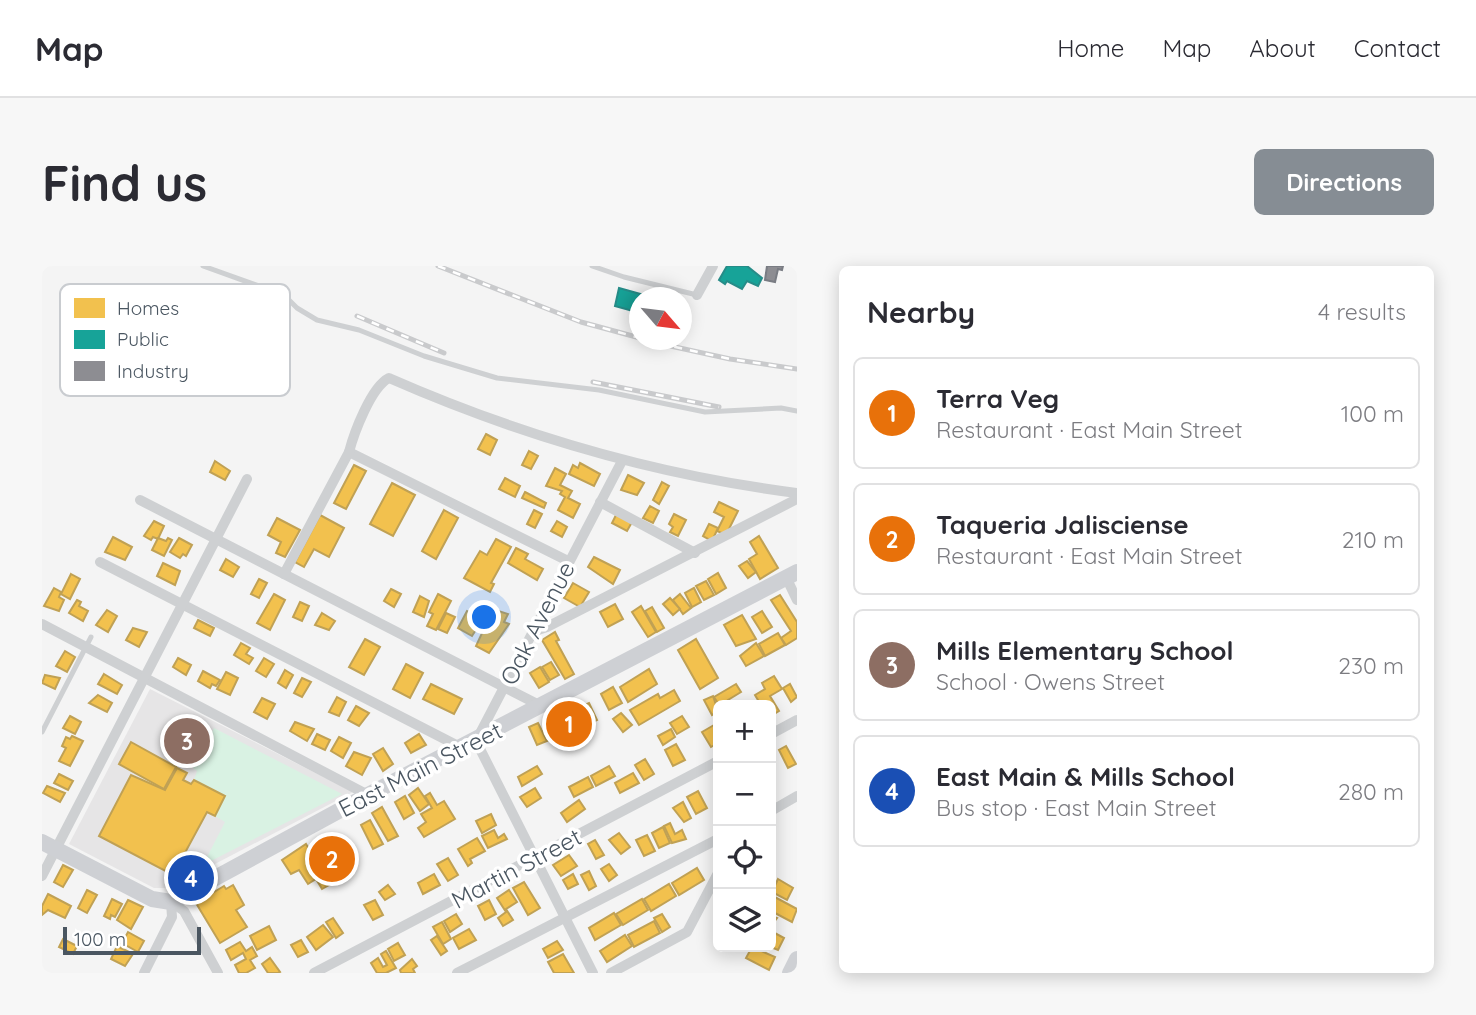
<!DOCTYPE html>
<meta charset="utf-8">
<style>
body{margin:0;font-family:Quicksand,sans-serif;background:#f7f7f7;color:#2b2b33}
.controls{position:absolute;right:21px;bottom:21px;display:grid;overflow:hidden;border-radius:10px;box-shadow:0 4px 18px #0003}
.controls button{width:63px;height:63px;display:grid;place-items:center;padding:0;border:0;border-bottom:2px solid #e1e1e2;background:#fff;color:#2b2b33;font:35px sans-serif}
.compass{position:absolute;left:587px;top:21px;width:63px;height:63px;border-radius:50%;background:#fff;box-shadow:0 4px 18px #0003;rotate:118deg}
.scale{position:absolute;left:21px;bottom:18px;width:138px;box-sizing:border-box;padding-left:7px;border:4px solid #4a5661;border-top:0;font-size:19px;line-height:24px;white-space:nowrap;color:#4a5661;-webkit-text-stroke:5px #fff;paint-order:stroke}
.you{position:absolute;left:443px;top:352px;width:24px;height:24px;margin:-18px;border:5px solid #fff;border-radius:50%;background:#1a73e8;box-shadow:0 0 0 10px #1a73e833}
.badge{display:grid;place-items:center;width:46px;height:46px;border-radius:50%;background:#868d94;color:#fff;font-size:23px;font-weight:700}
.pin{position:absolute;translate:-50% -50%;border:4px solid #fff;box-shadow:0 2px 7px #0006}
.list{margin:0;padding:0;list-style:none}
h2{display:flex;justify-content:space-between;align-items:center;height:91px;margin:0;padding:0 28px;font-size:30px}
h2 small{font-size:23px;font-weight:400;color:#7c7c81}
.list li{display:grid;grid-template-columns:46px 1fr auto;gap:21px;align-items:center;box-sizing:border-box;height:112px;margin:0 14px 14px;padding:0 14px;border:2px solid #e1e1e2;border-radius:10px}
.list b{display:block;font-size:26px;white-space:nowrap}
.list p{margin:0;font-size:23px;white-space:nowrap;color:#7c7c81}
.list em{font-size:23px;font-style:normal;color:#7c7c81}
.icon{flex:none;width:38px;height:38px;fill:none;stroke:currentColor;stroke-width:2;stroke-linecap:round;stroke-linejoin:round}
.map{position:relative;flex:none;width:755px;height:707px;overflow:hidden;border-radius:10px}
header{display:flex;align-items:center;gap:42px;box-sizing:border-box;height:98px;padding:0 35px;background:#fff;border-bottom:2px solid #e1e1e2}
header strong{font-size:33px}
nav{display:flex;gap:38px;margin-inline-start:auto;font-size:24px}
.intro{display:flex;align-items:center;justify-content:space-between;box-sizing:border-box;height:168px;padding:0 42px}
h1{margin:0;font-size:49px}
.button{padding:18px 32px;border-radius:10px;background:#868d94;color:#fff;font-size:24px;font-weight:700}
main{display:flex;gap:42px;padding:0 42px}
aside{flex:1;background:#fff;border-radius:10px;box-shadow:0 4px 18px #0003}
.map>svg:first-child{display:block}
.education{fill:#e6e5e6}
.green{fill:#d9f2e3}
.homes{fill:#f2c14e;stroke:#c0a154;stroke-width:2}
.public{fill:#17a398;stroke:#268c88;stroke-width:2}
.industry{fill:#8d8d92;stroke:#797c83;stroke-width:2}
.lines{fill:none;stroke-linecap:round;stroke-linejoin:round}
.lane{stroke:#ced0d2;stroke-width:5}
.street{stroke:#ced0d2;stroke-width:10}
.secondary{stroke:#ced0d4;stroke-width:16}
.rail-casing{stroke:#c9cacc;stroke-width:5}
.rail{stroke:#fff;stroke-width:2.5;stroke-dasharray:8;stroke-linecap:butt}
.labels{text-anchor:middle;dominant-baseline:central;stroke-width:7;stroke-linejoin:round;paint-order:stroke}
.street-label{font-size:24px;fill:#4a5661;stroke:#fff}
.key{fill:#fff;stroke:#c9ccd0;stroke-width:2}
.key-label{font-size:19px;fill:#4a5661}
</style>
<header>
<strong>Map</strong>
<nav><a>Home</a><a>Map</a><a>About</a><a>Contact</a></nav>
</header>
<div class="intro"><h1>Find us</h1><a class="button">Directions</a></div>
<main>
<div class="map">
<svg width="755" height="707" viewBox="0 0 755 707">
<rect width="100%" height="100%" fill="#f4f4f4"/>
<polygon class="education" points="108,423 311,526 127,622 112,622 27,578"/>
<polygon class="green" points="172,462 300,528 161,599 183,556 173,550 183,530 152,514 155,505 151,502"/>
<g class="homes">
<polygon points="444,168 455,174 448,189 436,183"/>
<polygon points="487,185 496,190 489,203 480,199"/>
<polygon points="173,195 188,205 183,214 168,206"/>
<polygon points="538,197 558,208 552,220 527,208 531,199 536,202"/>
<polygon points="312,199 324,205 304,243 292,237"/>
<polygon points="513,202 524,208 518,219 530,225 526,232 538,238 531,252 516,244 523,231 518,228 520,225 504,220"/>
<polygon points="586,209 602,217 595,229 579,224"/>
<polygon points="463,212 478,220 473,231 457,223"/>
<polygon points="620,216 627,220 617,238 611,234"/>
<polygon points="350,217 373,229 351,270 328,258"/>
<polygon points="483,226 504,237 502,242 480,232"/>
<polygon points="677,236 696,245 684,269 675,265 682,251 672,246"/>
<polygon points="608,240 617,245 611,257 601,252"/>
<polygon points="402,244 416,252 394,293 380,285"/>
<polygon points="492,244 500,248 493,262 485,258"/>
<polygon points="575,247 590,256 585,265 570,257"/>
<polygon points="632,248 644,254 636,270 628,266 631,261 627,258"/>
<polygon points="278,249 302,262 287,291 272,283 262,301 253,296"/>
<polygon points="235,252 258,264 243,291 234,287 239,276 226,269"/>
<polygon points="112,255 122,260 116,273 111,271 109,274 102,270"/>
<polygon points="515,255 525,261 520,271 509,265"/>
<polygon points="667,258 676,262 670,275 661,270"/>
<polygon points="717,270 736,302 718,313 707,293 715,288 708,276"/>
<polygon points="71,271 90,281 83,294 63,286"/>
<polygon points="116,272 124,275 126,272 130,274 122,290 110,284"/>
<polygon points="137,272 150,279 144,290 141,288 138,292 128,286"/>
<polygon points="454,273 469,281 449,317 452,318 448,326 422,312 438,285 445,289"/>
<polygon points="474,282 486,288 483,293 501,303 495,314 466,297"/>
<polygon points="552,291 578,304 571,318 546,301"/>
<polygon points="184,293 197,301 191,311 178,304"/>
<polygon points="705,295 714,306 706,312 697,300"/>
<polygon points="121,297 138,305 133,319 115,310"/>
<polygon points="676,307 684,322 674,328 666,313"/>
<polygon points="29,308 38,313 28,333 19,328"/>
<polygon points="217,313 225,317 217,332 209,328"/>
<polygon points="664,315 672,329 662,334 654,320"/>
<polygon points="531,317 547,326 538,341 522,332"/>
<polygon points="12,322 19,326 17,331 22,334 17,345 2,340"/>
<polygon points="652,322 659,336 650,341 643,327"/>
<polygon points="349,323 359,328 352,341 342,335"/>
<polygon points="232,328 243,334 228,364 215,357"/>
<polygon points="396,328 409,335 394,364 385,360 391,348 387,346"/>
<polygon points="638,328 649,342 641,348 631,334"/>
<polygon points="738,329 755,356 755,372 744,379 739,372 749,365 729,334"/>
<polygon points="378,330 387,335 382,351 371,346"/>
<polygon points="628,332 638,343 631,349 621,338"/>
<polygon points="35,334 39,336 37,340 46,345 41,355 27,347"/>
<polygon points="258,336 267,340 260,355 251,351"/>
<polygon points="573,338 581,353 566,361 558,346"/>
<polygon points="441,340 466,348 462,356 467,358 447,387 434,380 441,365 435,362 430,370 416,362 425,345 436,350"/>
<polygon points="599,340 614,366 606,371 590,346"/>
<polygon points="610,341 622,362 615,366 603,345"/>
<polygon points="65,344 75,350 66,366 54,359"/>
<polygon points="720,345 730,361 720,367 710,351"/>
<polygon points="280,347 293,355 287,364 273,359"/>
<polygon points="404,347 413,351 405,367 396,363"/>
<polygon points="700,349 714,373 694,380 682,359"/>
<polygon points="156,354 172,362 168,370 152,362"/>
<polygon points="91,362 105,366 97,381 84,374"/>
<polygon points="513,366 517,374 514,375 532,408 523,413 500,374"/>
<polygon points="736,367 743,379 723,390 717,378"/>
<polygon points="323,373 338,381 322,409 307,401"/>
<polygon points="654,373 676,412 658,423 636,384"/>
<polygon points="199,377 208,382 204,388 211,392 207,398 192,389"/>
<polygon points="714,377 722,390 704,400 698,390"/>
<polygon points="23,385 33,391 25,406 14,400"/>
<polygon points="136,392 149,399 144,409 131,401"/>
<polygon points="222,392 232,398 224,411 214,405"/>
<polygon points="509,396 517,409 508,414 500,401"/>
<polygon points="364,398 381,407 368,432 351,423"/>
<polygon points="498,401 507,416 497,422 488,407"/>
<polygon points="607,403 615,418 586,436 578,421"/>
<polygon points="243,404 251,409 244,422 236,417"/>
<polygon points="161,405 178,414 174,420 170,418 168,422 156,415"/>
<polygon points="184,406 196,412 188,429 175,423"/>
<polygon points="62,408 80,419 75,428 56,418"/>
<polygon points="3,409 18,412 13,423 0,417"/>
<polygon points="732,410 740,423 728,430 737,445 729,450 729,439 719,439 713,429 723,423 720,417"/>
<polygon points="260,412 269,416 260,431 252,427"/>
<polygon points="389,418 420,433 412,448 381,433"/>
<polygon points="694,418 699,426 686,434 689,439 677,439 672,431"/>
<polygon points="748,418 755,431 749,436 741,422"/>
<polygon points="571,421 580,437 567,444 559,428"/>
<polygon points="632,424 638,435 597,459 588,444 616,428 618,432"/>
<polygon points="56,429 70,437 65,446 47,437"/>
<polygon points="671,430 676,445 670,449 662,434"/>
<polygon points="295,431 304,436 297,450 287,446"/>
<polygon points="220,432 233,438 225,453 212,446"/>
<polygon points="547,437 555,454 544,459 536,442"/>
<polygon points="314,440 327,447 317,460 306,454"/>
<polygon points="514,446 523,461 513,467 504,452"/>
<polygon points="579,447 590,459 581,466 571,453"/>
<polygon points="28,450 39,456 33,468 21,462"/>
<polygon points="640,450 647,461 635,468 628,457"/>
<polygon points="253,456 272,463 265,475 248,465"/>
<polygon points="496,457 505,475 495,479 487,461"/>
<polygon points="672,459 676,466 676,477 669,481 660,466"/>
<polygon points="629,463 633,471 621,479 616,470"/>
<polygon points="275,468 288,474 283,484 270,478"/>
<polygon points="377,468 384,479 369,487 363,477"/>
<polygon points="30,470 41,475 28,500 17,495 24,482 20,480 24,471 28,473"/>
<polygon points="297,471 309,477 301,492 289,485"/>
<polygon points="89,476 134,501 122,523 77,498"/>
<polygon points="634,478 643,494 631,500 623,484"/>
<polygon points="744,480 754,498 746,502 737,484"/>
<polygon points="341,482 351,498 341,505 331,488"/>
<polygon points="312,486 329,492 320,509 304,500"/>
<polygon points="603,493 612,508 602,514 593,499"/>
<polygon points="495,500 500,508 480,520 476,511"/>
<polygon points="567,500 573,510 554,520 549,510"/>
<polygon points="135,502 145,507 141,514 149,518 152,514 183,530 173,550 165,546 131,609 57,570 89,509 123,524"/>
<polygon points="591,507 597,517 578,527 573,517"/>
<polygon points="17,508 31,515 26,524 12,517"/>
<polygon points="546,511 551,521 532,531 527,521"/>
<polygon points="5,520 23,527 18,536 1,527"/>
<polygon points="376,522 387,538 378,545 367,529"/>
<polygon points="493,522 499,532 485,541 478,531"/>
<polygon points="656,525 665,542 654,548 645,531"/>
<polygon points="388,527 395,539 402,535 413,553 382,571 376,562 384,556 379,548 390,542 383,530"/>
<polygon points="363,530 372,547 362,553 353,536"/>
<polygon points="537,534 543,543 525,556 519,547"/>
<polygon points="641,536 649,552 642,556 631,542"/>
<polygon points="340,541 356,570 346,575 330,547"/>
<polygon points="449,548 454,559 440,567 434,555"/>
<polygon points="328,554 341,578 331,583 319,559"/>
<polygon points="628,557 633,568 640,564 644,573 630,577 622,560"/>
<polygon points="621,561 628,577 617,582 610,567"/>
<polygon points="452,564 456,572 462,568 465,573 446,582 440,570"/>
<polygon points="577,567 588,581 579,588 567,574"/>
<polygon points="605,569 613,585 602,590 594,574"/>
<polygon points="287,572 304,605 293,611 275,579"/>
<polygon points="435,572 443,585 428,593 430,597 426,600 416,583"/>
<polygon points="553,574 562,589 554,593 546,578"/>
<polygon points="264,578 289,618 280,623 274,613 266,618 257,604 249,608 240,594"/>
<polygon points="527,589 535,600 519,610 511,599"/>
<polygon points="406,592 416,609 406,615 395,598"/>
<polygon points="567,598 575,609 567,615 559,603"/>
<polygon points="21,599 31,604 21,621 12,616"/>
<polygon points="655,602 662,614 637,629 630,617"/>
<polygon points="547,605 554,620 547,624 539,609"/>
<polygon points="392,608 398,619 381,628 376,617"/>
<polygon points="531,608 536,618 526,623 521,614"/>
<polygon points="736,613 751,622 745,634 730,626"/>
<polygon points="482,616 498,642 486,649 471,622"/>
<polygon points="627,618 634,630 609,645 602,633"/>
<polygon points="191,619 202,639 194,644 205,661 178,677 154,637 182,620 184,623"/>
<polygon points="346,619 353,628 343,634 337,626"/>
<polygon points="45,624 55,629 45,647 36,642"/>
<polygon points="467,624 475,636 464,643 471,654 461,660 456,652 464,646 455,632"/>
<polygon points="6,628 29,640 23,652 6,644 0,649 0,640"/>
<polygon points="729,629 755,643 750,656 733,647 732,651 735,652 729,660"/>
<polygon points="70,633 80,638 73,651 69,649 68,653 62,650"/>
<polygon points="600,633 606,644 581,659 574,648"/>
<polygon points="86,634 101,641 89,663 75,654"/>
<polygon points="333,634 341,649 331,654 322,639"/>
<polygon points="447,634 454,648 443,654 436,640"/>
<polygon points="572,647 579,659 553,674 547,662"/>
<polygon points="414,648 420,658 408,666 402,655"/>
<polygon points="620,648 628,661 620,666 612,652"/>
<polygon points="291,652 301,667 294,672 284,656"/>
<polygon points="612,655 618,667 592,681 586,669"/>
<polygon points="400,656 409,673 401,678 391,661"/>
<polygon points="281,659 291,671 274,684 265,671"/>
<polygon points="227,660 234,674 215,684 208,670"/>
<polygon points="427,663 434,674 417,683 411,672"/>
<polygon points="729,665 742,672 736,684 729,681"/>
<polygon points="86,666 102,675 96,686 80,677"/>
<polygon points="583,669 590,680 565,696 558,685"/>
<polygon points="395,670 405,685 399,689 389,674"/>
<polygon points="21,673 35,680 31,688 17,681"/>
<polygon points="259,674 266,686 256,691 249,679"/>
<polygon points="515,675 521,684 506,692 501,683"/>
<polygon points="198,676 204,685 210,681 215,690 208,694 213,702 204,707 197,707 193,699 204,693 201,687 189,694 184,684"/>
<polygon points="356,677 363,689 352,695 346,683"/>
<polygon points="75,680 91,688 83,700 69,693"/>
<polygon points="710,681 733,691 727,704 704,692"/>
<polygon points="344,685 354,702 344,707 335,707 329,697 336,692 341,701 345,699 339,688"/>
<polygon points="521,688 532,707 512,707 506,696"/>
<polygon points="228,692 238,706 236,707 226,707 220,698"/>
<polygon points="370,693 375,700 371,703 373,707 359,707 358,704"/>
</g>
<g class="public">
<polygon points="685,0 705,0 720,12 716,20 705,15 700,23 685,15 683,18 677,14"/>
<polygon points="577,22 602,29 613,32 598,32 598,47 573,40"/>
</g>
<polygon class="industry" points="725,0 741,0 740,4 736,3 733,16 723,14"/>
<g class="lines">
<g class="lane">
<polyline points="161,0 242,29 255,42 275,54 317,64 382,90 455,112 557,124 663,146 739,142 755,145"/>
<polyline points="550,0 582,11 655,29"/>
<polyline points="0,466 49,371"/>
</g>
<g class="street">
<polyline points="655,29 671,0"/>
<polyline points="307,186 526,295"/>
<polyline points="98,234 499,440"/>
<polyline points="558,236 653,287"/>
<polyline points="58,296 420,482"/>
<path d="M242 308 307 186C312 167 329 121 347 112 477 169 614 209 755 227"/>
<polyline points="744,311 755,334"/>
<polyline points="0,358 326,529"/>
<polyline points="490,366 505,361 755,233"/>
<polyline points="729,468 755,454"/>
<polyline points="729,545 755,530"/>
<polyline points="0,610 205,213"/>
<polyline points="129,636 142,645 176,707"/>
<polyline points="102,707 130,651 129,636"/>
<polyline points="272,707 676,495"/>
<polyline points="415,707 676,573"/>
<polyline points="551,707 434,475 580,195"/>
<polyline points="569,707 645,666 676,607"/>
</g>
<g class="secondary">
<polyline points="0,576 110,633 129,636 326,529 755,306"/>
<polyline points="748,707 755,693"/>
</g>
<g class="rail-casing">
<g id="rail">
<polyline points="396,0 539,56 598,72"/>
<polyline points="315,50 402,87"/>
<polyline points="601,74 688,93 755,103"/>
<polyline points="551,116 677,141"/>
</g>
</g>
<use href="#rail" class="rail"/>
</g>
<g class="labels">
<g class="street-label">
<text transform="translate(495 357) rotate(-63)">Oak Avenue</text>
<text transform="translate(378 503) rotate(-27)">East Main Street</text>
<text transform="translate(474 602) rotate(-28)">Martin Street</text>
</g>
</g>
<rect x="18" y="18" width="230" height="112" rx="10" class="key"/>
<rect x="32" y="32" width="31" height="20" fill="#f2c14e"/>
<rect x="32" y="64" width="31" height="19" fill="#17a398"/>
<rect x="32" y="95" width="31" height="20" fill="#8d8d92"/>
<g class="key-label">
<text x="75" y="49">Homes</text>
<text x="75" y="80">Public</text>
<text x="75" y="112">Industry</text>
</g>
</svg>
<div class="controls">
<button>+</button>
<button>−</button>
<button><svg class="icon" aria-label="locate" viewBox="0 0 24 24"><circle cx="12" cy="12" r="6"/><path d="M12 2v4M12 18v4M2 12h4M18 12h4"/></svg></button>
<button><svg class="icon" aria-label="layers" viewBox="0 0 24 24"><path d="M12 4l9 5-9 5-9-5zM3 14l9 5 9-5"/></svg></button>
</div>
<svg class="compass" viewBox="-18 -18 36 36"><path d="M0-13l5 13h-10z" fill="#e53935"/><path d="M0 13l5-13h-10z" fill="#7c7c81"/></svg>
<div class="scale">100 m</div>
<div class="you"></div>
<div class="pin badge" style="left:527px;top:458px;background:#e8710a">1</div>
<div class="pin badge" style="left:290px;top:593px;background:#e8710a">2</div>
<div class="pin badge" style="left:145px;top:475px;background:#8d6e63">3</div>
<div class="pin badge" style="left:149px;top:612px;background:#1a4fb4">4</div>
</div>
<aside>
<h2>Nearby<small>4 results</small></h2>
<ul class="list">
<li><span class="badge" style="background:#e8710a">1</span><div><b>Terra Veg</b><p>Restaurant · East Main Street</p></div><em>100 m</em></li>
<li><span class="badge" style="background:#e8710a">2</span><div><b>Taqueria Jalisciense</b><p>Restaurant · East Main Street</p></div><em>210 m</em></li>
<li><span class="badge" style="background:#8d6e63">3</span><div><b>Mills Elementary School</b><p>School · Owens Street</p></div><em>230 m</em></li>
<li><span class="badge" style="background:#1a4fb4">4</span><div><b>East Main &amp; Mills School</b><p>Bus stop · East Main Street</p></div><em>280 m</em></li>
</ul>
</aside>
</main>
